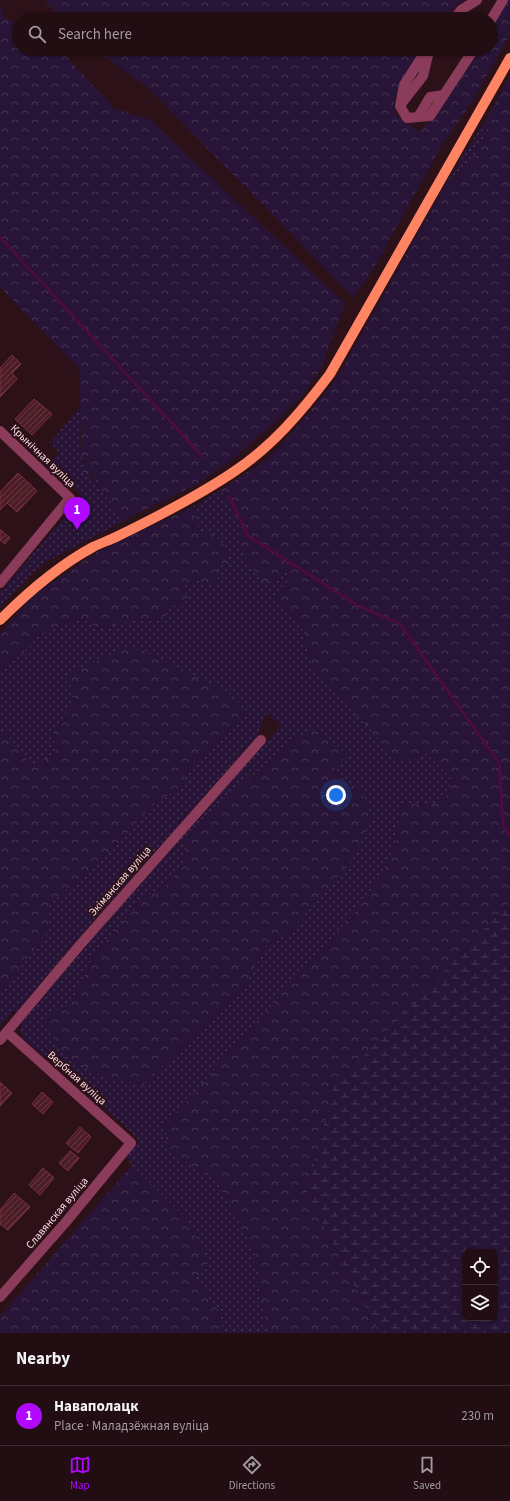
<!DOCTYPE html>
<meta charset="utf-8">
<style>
body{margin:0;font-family:"Source Sans 3",sans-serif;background:#2d1b20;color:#f1f3f6}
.controls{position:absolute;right:12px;bottom:12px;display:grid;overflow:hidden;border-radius:8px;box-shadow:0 1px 3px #0004}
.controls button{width:36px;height:36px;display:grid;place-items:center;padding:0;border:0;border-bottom:1px solid #3e2d32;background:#210d12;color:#f1f3f6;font:20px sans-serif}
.you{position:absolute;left:336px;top:795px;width:14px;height:14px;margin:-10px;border:3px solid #fff;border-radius:50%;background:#1a73e8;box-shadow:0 0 0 6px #1a73e833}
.badge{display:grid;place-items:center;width:26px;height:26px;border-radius:50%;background:#b108ff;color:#fff;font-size:13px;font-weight:700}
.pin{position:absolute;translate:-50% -33px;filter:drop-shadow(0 1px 2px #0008)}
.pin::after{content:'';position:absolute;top:21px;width:14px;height:12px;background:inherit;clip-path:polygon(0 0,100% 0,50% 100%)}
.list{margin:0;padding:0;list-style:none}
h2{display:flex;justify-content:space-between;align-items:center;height:52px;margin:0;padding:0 16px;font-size:17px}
h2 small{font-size:13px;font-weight:400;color:#a29c9f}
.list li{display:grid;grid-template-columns:26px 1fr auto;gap:12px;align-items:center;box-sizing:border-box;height:60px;padding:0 16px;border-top:1px solid #3e2d32}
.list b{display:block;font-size:15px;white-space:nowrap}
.list p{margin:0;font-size:13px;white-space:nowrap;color:#a29c9f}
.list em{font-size:13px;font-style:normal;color:#a29c9f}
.icon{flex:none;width:22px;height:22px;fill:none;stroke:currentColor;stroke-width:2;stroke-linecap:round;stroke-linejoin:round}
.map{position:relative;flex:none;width:510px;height:1333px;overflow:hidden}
.search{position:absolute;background:#210d12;box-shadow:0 1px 3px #0004;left:12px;right:12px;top:12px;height:44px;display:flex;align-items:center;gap:10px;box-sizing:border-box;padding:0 14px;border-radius:22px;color:#a29c9f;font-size:15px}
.sheet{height:112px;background:#210d12}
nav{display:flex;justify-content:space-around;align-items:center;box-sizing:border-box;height:56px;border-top:1px solid #3e2d32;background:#210d12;font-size:11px;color:#a29c9f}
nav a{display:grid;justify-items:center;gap:2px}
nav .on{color:#b108ff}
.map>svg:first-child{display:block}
.grass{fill:url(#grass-dots);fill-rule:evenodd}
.forest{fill:url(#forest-crowns)}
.wetland{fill:url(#wetland-marsh);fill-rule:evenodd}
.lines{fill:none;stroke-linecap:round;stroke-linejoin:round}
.stream{stroke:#4c0b3e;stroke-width:3}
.building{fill:url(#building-hatch);stroke:#7a2f3f}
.minor{stroke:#8b3c5a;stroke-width:10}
.major{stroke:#ff8463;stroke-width:10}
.labels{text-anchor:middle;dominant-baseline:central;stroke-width:4;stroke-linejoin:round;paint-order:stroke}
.street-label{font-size:11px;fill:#ffdce7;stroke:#2c1118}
</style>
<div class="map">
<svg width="510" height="1333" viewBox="0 0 510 1333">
<defs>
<pattern id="grass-dots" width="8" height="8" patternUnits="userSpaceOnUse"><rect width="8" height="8" fill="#271436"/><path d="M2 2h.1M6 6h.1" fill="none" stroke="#473653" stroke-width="1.8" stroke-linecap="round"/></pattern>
<pattern id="forest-crowns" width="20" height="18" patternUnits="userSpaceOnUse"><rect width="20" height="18" fill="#271436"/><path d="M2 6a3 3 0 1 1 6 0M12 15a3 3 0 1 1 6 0" fill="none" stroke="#473653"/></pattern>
<pattern id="wetland-marsh" width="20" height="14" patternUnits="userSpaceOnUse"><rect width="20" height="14" fill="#271436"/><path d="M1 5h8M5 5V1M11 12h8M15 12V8" fill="none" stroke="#473653"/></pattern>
<pattern id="building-hatch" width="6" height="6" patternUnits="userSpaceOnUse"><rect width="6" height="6" fill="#4d1d27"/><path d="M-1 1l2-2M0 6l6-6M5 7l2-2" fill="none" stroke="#683d46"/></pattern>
</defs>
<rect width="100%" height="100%" fill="#2c1118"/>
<g class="grass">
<polygon points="484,122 487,132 467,168 439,195"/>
<path d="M81 406C81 420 79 440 81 453 85 474 111 503 125 520L42 564 0 606V592L83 496 49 463 59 452 50 443Z"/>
<path d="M220 490 239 524 241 551 272 582 285 572 291 576 275 596 301 625 312 666 347 703 412 759 426 753 451 778 450 793 436 804 402 803 393 853 364 902 165 1125 168 1151 217 1181 250 1243 268 1333H223L218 1310 194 1279 187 1219 132 1165 126 1157 139 1140 125 1126 22 1037 20 1029 23 1021 83 949 281 725 266 714 257 736 75 942 17 1011H13L0 1026V994L48 931V906L106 856 153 805 183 785 187 769 242 720 246 711 228 693 142 650 74 704 53 732 56 753 32 768 6 733 0 739V670L30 647 29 641 60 625 85 618 98 629 130 621 163 618 182 587 198 580 213 561 229 563 224 545 199 531 194 506ZM297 737 347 755 332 771 361 790 291 931 266 946 245 986 144 1084 106 1079 53 1011 69 1008 93 957 117 928 148 895 164 888 185 863 184 843 211 812Z"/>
</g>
<g class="forest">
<polygon points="44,0 464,0 456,5 445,19 177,19 176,14 109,19 67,19 57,14"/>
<polygon points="507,0 510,0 510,35 472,102 440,149 373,270 353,297 148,88 96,50 110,49 422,49 402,82 394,101 397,116 419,131 433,118 476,49 491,49 491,26"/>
<polygon points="0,4 4,17 19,25 19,49 59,49 115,109 149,119 345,303 321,369 300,398 279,419 228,463 197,484 125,520 101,490 91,473 87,475 83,473 82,468 86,465 81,453 80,370 0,287"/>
<polygon points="510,76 510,902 333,1089 307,1193 379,1333 268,1333 250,1243 217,1181 168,1151 165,1125 364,902 393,853 402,803 436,804 450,793 451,778 426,753 412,759 397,759 312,666 301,625 275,596 291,576 285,572 272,582 262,582 241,551 239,524 220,490 268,459 313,408 337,378 439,195 467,168 487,132 484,122"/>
<polygon points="194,506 199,531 215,534 224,545 229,563 223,566 213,562 219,575 215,585 205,586 198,580 182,587 188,597 182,606 170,606 163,618 130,621 98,629 85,618 60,625 29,641 30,647 0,670 0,635 30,598 97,552"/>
<polygon points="122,649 142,650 229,693 247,711 242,720 187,769 183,785 153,805 106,856 48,906 48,931 0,994 0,739 6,733 32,768 56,753 53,732 74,704 68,674"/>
<polygon points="317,729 348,755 332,771 361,790 372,818 351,861 291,931 266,946 245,986 144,1084 106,1079 63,1054 44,1024 53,1011 69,1007 93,958 117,928 148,895 164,888 185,863 184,843 211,812 297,737"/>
<polygon points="132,1165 187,1219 209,1262 195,1279 218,1310 223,1333 0,1333 0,1316"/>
</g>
<path class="wetland" d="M510 902V1333H379L307 1193 333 1088ZM465 1252H495V1318H465Z"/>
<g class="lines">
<g class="stream">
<polyline points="0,237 203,457"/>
<polyline points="229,496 248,536 357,605 400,624 499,763 503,824 510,836"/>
</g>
</g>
<g class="building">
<polygon points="12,355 21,364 12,373 17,379 0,397 0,368"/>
<polygon points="34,399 52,414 32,435 15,419"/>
<polygon points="18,473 37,491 17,512 7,503 0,510 0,492"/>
<polygon points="0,529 10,538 5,544 0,540"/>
<polygon points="0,1082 12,1093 0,1106"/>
<polygon points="42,1092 53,1102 43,1114 32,1104"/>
<polygon points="80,1127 91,1137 78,1153 66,1143"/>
<polygon points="70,1151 79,1158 68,1171 59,1163"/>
<polygon points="43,1168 54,1178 40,1195 29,1185"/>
<polygon points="14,1193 30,1207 8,1230 0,1224 0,1210"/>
</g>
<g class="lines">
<g class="minor">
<polyline points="454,19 461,10 477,0"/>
<polyline points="491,20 503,0"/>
<polyline points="427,49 404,85 400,106 407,118 430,116 474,49"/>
<polyline points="402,103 423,76 429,51"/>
<polyline points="418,117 430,97 444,95"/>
<polyline points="0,431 70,498 0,583"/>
<polyline points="0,1040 79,946 261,740"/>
<polyline points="0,1297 65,1223 131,1143 7,1032"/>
</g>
<path class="major" d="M0 620C28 592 58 566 93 547 101 543 110 540 118 536 157 517 196 497 232 473 272 447 302 411 330 374L510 58"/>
</g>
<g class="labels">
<g class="street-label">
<text transform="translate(43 456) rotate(44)">Крынічная вуліца</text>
<text transform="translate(120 881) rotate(-49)">Экіманская вуліца</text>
<text transform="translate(77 1078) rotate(42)">Вербная вуліца</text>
<text transform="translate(57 1213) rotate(-50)">Славянская вуліца</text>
</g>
</g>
</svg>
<div class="controls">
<button><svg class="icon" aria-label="locate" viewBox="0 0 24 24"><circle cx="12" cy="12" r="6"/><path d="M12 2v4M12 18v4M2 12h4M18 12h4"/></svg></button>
<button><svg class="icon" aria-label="layers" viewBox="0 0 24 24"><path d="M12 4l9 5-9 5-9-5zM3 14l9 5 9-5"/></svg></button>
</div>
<div class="you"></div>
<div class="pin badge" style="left:77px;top:530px">1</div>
<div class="search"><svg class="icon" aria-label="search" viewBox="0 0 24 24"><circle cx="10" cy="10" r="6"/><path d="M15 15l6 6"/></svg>Search here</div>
</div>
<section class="sheet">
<h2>Nearby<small></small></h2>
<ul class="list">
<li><span class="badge">1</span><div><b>Наваполацк</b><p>Place · Маладзёжная вуліца</p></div><em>230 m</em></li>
</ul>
</section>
<nav>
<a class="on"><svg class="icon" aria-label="map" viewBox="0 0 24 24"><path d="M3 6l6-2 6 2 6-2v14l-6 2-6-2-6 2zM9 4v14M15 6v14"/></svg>Map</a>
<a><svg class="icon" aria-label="directions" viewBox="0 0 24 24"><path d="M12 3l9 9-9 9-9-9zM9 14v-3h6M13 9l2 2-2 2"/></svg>Directions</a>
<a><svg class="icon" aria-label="saved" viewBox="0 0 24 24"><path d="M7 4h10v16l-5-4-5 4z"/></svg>Saved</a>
</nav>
